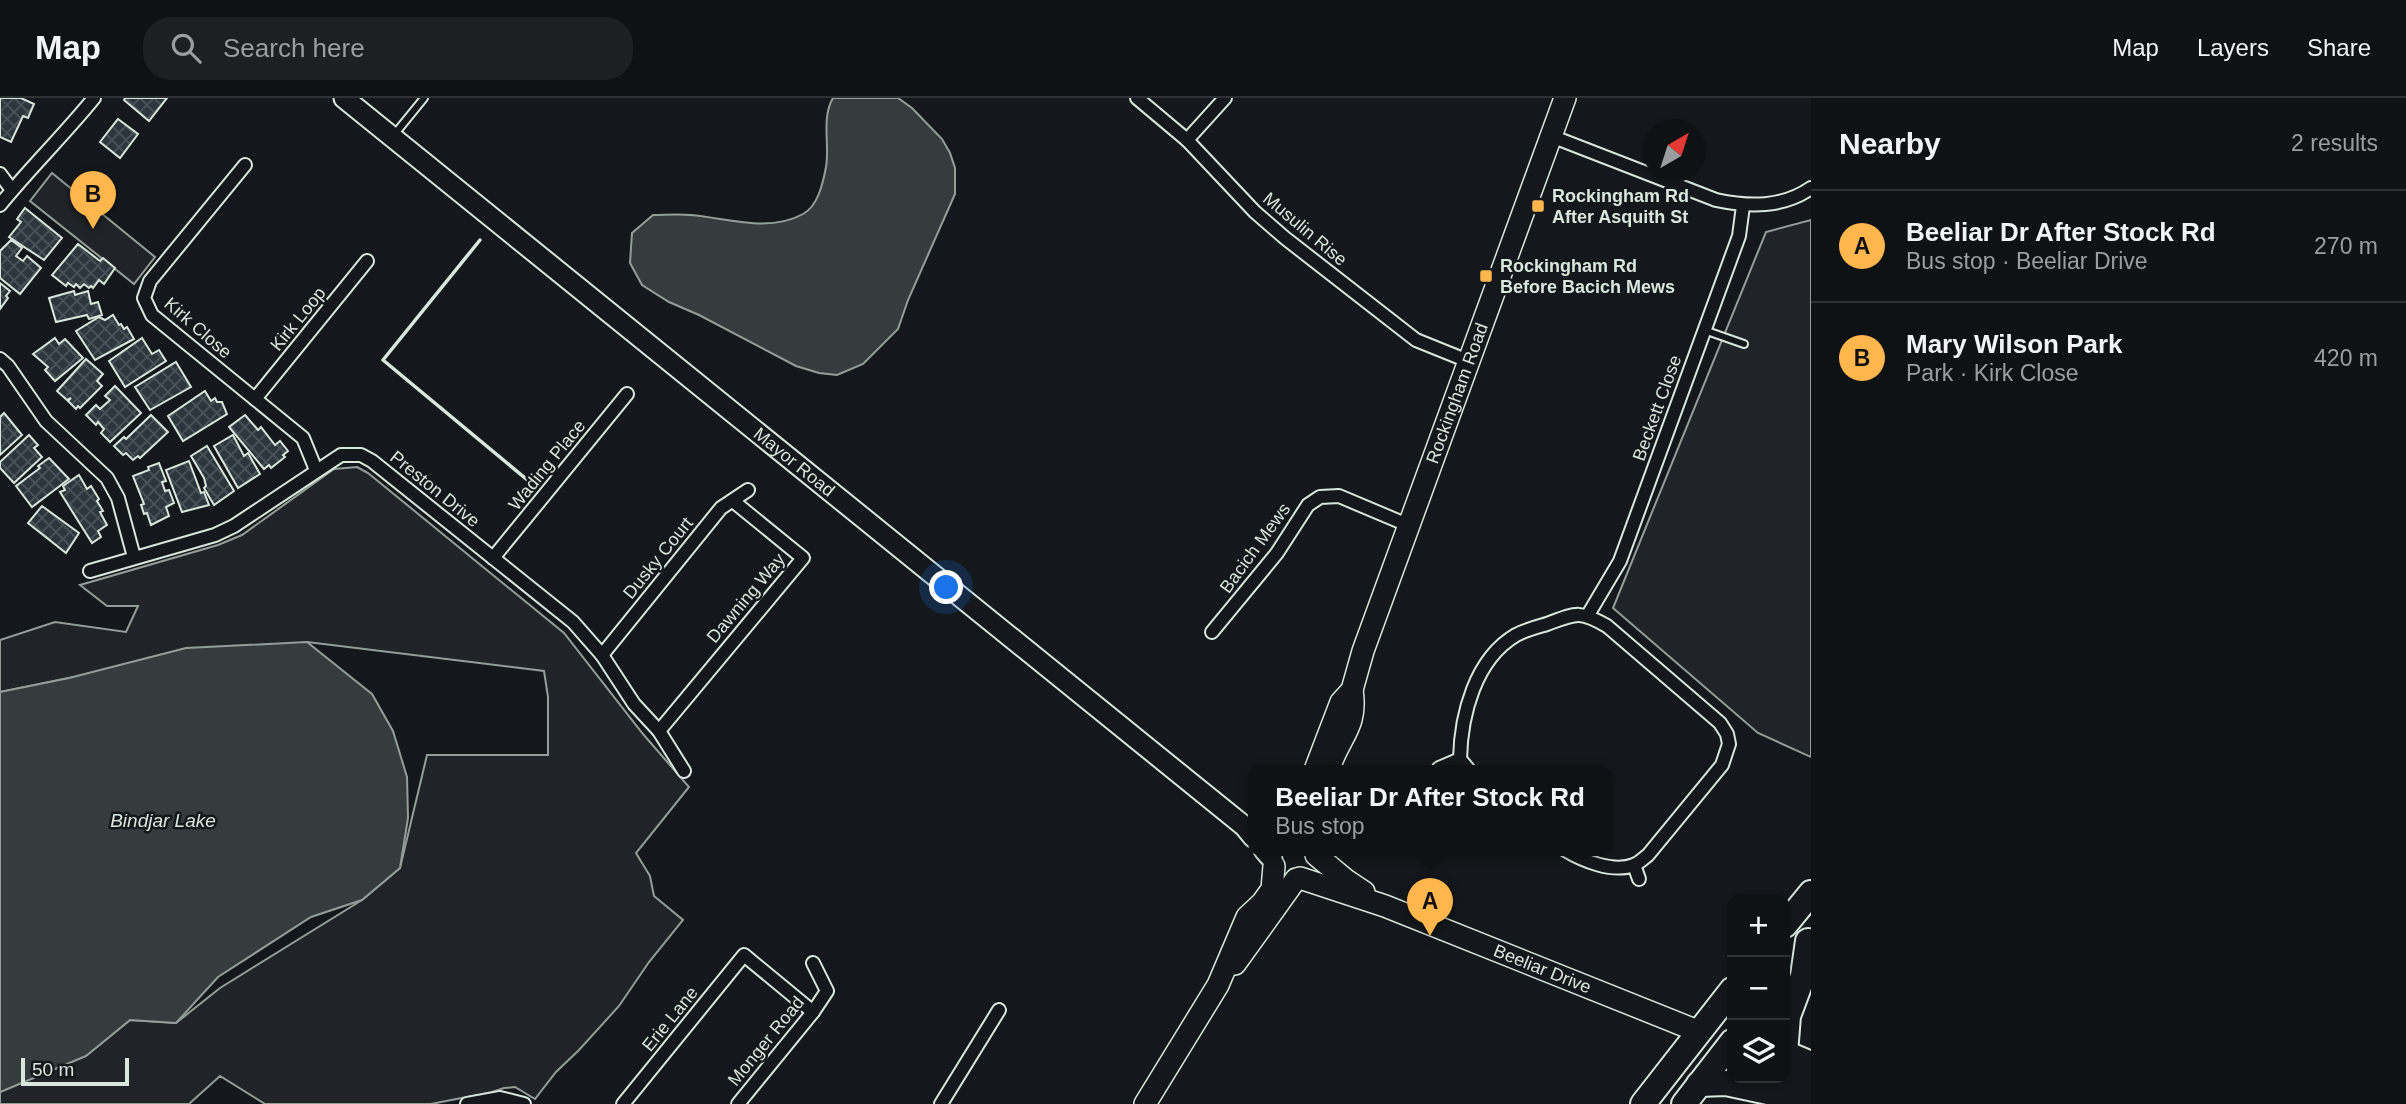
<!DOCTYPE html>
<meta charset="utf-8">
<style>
body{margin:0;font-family:Helvetica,sans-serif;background:#1d2022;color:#f1f3f6}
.controls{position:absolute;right:21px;bottom:21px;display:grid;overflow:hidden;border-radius:14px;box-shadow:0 2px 5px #0004}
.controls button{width:63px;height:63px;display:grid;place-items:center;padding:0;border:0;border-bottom:2px solid #2f3234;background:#0f1215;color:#f1f3f6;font:35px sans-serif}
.compass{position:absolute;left:1643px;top:21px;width:63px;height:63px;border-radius:50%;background:#0f1215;box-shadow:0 2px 5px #0004;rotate:39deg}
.scale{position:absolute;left:21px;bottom:18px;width:108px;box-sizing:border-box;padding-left:7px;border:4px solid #d8e6dc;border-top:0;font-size:19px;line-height:24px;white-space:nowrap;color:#d8e6dc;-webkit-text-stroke:5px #14181c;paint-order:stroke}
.you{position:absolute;left:947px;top:490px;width:24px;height:24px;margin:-18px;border:5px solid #fff;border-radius:50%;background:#1a73e8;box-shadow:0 0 0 10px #1a73e833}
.badge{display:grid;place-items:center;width:46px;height:46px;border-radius:50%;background:#ffb74d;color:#111;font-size:23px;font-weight:700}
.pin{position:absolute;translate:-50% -58px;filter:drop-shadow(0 2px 4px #0008)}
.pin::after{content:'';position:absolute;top:37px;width:24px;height:21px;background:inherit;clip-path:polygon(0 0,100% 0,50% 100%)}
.popup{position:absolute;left:1248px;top:667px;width:364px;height:91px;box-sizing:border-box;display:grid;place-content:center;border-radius:14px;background:#0f1215;filter:drop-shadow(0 2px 5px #0005);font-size:23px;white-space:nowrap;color:#9b9ea0}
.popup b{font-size:26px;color:#f1f3f6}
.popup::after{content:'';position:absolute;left:50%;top:100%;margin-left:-14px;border:14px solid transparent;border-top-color:#0f1215}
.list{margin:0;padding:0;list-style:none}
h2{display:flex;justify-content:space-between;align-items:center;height:91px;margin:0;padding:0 28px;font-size:30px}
h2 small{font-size:23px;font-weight:400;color:#9b9ea0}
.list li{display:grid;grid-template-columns:46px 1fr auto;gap:21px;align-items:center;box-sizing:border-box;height:112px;padding:0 28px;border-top:2px solid #2f3234}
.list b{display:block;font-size:26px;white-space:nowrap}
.list p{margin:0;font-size:23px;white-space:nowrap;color:#9b9ea0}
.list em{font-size:23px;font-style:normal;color:#9b9ea0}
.icon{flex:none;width:38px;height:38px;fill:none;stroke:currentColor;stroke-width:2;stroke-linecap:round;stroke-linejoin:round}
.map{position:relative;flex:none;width:1811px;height:1006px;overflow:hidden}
header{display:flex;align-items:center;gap:42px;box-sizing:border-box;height:98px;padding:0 35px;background:#0f1215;border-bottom:2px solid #2f3234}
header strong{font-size:33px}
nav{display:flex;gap:38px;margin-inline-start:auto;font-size:24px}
.search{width:490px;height:63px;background:#1d2022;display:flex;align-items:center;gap:18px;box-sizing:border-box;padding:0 24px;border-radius:28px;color:#9b9ea0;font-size:26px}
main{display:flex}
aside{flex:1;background:#0f1215}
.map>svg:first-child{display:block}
.green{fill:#202428;stroke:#939e99;stroke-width:2}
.water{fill:#363b3e;stroke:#939e99;stroke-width:2}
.building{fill:url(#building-cross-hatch);stroke:#d8e6dc;stroke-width:2}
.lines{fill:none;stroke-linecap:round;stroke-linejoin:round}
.lane-casing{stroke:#d8e6dc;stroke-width:10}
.street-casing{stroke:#d8e6dc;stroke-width:16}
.secondary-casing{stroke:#d8e6dc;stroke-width:23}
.primary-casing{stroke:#d8e6dc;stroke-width:24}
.highway-casing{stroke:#d8e6dc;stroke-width:28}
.lane{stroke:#14181c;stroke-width:6}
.street{stroke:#14181c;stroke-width:12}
.secondary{stroke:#14181c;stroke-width:19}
.primary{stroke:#14181c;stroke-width:21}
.highway{stroke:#14181c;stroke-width:24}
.wall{stroke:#d8e6dc;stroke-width:3.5}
.poi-dot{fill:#ffb74d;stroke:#14181c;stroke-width:2.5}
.labels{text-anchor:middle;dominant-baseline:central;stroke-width:5;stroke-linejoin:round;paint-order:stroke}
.poi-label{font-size:18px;font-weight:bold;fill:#d8e6dc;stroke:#14181c;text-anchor:start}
.street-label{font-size:18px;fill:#d8e6dc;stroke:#14181c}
.water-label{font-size:19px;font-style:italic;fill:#d8e6dc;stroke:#14181c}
</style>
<header>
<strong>Map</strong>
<div class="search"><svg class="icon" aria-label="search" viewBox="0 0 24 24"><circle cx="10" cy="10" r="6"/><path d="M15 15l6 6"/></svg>Search here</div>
<nav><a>Map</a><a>Layers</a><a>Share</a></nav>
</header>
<main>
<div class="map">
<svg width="1811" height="1006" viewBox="0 0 1811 1006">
<defs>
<pattern id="building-cross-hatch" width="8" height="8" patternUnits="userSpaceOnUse" patternTransform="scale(1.75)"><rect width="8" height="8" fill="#2c363c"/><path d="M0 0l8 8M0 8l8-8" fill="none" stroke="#4a5358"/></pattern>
</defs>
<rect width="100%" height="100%" fill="#14181c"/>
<g class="green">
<polygon points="52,75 155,159 134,186 30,103"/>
<polygon points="1811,122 1811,659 1758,635 1613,510 1766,134"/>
<polygon points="357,369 368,375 564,535 643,636 689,689 636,755 650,778 654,798 683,822 649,864 619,908 579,952 556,974 535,1001 515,989 504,990 492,994 431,1006 265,1006 220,978 189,1006 0,1006 0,994 86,958 130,922 176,925 220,890 362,802 400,770 427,657 548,657 548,599 544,573 307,544 69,580 0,594 0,542 55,524 126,534 138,508 107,508 80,487 218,447 242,437 334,371"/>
</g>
<g class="water">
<path d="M833 0H898L912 10 942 41 950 55 955 70V96L908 202 898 231 863 266 837 277 819 275 796 268 699 217 669 204 642 187 630 165 632 135 653 117C665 117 678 116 691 117 726 120 769 135 803 116 818 108 823 85 826 69 830 47 821 20 833 0Z"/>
<polygon points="307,544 372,596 393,633 407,679 408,720 400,770 362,802 311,819 218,879 176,925 130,922 86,958 0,994 0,594 69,580 186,550"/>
</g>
<g class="building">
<polygon points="0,0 21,0 34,6 28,20 23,18 11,44 0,39"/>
<polygon points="125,0 167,0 149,23 124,2"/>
<polygon points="118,21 138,36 120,60 100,44"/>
<polygon points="25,110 62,140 44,162 9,139 21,124 17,121"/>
<polygon points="11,142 22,150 16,158 23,163 27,158 41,170 20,196 0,180 0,153"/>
<polygon points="78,146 100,163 103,160 115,170 104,186 99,182 93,190 91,188 89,190 84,186 80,190 76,186 74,189 68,185 66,188 52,177"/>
<polygon points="0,185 10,193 6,198 8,200 0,211"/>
<polygon points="74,193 75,197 88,193 91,206 98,204 102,217 89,221 87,217 56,224 49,200"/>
<polygon points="113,217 119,227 121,226 124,231 127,229 134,241 95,262 76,233 99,219 105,222"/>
<polygon points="55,240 59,246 65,241 83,260 55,283 45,272 48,269 33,256"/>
<polygon points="142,240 152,256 159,252 166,263 125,289 109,263"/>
<polygon points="86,261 103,276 97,283 102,288 80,310 78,308 76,311 68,303 71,300 67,302 57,293"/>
<polygon points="176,264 191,289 150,312 135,289"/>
<polygon points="115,288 141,315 110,344 101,335 104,331 98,324 96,327 86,317 96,307 100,311 110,302 105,298"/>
<polygon points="205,293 211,303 215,300 217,304 222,304 227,316 183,343 168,318"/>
<polygon points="4,315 22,337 0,357 0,319"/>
<polygon points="151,317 168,334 140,360 138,358 133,362 126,355 123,357 114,348 124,339 126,341"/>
<polygon points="245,317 258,332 261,329 275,347 280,343 288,353 283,357 285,359 271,370 269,367 264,371 229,329"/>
<polygon points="29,337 38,347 34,350 42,359 14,385 0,370 0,364"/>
<polygon points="233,337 244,358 248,355 260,376 238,390 214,348"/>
<polygon points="207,348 234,393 214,407 204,390 206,388 204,380 191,358"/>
<polygon points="49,360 69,381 32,409 16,388 40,370 38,368"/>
<polygon points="189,363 201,395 204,394 209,407 182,414 166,372"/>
<polygon points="159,365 166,383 162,384 165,393 169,392 174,405 166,409 169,418 151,427 147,415 144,416 141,407 144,406 133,378 149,372 148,369"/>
<polygon points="79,377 87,391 91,388 99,401 97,403 103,413 100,414 107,427 98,433 101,439 92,445 60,394 65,392 63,388"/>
<polygon points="42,408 79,435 66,455 28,425"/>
</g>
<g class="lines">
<g class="lane-casing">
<g id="lane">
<polyline points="394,37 424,0"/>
<polyline points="1704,232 1744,246"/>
</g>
</g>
<g class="street-casing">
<g id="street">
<polyline points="1137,0 1187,42 1255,114 1285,140 1416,242 1468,263"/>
<path d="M1551 38 1716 102C1749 109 1782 110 1811 90"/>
<polyline points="1187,42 1225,0"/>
<polyline points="245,67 150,183 144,200 152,217 303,340 316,372"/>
<polyline points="0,76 12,92"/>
<path d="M0 107C30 70 64 37 94 0"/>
<polyline points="0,261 8,268 46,323 107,380 118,400 134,459"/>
<polyline points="255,301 367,163"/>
<polyline points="493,460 627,296"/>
<polyline points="90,473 215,437 234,428 341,357 361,357 372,363 573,524 602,557 634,606 659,633 684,673"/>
<polyline points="1588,517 1620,463 1739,138 1743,108"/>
<polyline points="1212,534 1277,455 1308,407 1320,399 1339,398 1410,428"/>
<polyline points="602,557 721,410 748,392"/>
<polyline points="659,633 803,460 733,403"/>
<polyline points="1439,670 1460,661"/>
<path d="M1469 672 1460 661C1461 617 1475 561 1516 537 1525 532 1537 529 1547 526 1576 515 1580 512 1607 528L1720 625 1727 636 1729 646 1722 667 1648 757C1644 760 1639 765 1634 767 1613 775 1583 763 1565 752"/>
<polyline points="1634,767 1639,781"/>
<polyline points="467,1006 500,1000 524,1006"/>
<polyline points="623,1006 744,857 813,914"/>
<polyline points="738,1006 813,914 827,893 813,865"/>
<polyline points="941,1006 999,912"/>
</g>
</g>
<g class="secondary-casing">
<g id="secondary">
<path id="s1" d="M344 0 1244 728 1253 739"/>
<polyline points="1264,752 1272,761"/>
</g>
</g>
<g class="primary-casing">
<g id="primary">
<path d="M1329 671C1339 638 1358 630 1352 592"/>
<path id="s2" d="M1315 672 1341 604 1352 592 1363 553 1565 0"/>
<polyline points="1316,757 1346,782 1364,794"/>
<path id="s3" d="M1300 780 1385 808 1700 934"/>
<polyline points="1235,866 1296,781"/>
<polyline points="1145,1006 1218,887 1247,819 1262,805 1272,791 1274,768"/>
</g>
</g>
<g class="highway-casing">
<g id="highway">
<polyline points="1785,827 1811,795"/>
<polyline points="1785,955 1788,918 1803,878 1808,843"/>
<polyline points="1785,955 1811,966"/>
<polyline points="1785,978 1811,989"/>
<polyline points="1699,986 1726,985 1805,1002 1811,1000"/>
<polyline points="1643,1006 1732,892"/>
<polyline points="1684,1006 1732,944"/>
</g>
</g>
<use href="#lane" class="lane"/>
<use href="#street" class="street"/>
<use href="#secondary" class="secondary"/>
<use href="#primary" class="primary"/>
<use href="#highway" class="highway"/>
<polyline class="wall" points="480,142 383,262 531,385"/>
</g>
<g class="poi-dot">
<rect x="1531" y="101" width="14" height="14" rx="3.5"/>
<rect x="1479" y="171" width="14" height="14" rx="3.5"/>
</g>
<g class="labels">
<g class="poi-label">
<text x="1552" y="98">Rockingham Rd<tspan x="1552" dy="21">After Asquith St</tspan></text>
<text x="1500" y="168">Rockingham Rd<tspan x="1500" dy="21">Before Bacich Mews</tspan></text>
</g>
<g class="street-label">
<text transform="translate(1305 131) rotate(40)">Musulin Rise</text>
<text transform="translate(298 221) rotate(-51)">Kirk Loop</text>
<text transform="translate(198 230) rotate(41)">Kirk Close</text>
<text stroke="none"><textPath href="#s2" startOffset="404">Rockingham Road</textPath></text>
<text transform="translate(1657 310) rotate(-70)">Beckett Close</text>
<text stroke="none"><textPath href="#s1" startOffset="579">Mayor Road</textPath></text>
<text transform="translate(547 367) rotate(-51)">Wading Place</text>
<text transform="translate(435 391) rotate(39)">Preston Drive</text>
<text transform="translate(1255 450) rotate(-54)">Bacich Mews</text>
<text transform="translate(658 460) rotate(-51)">Dusky Court</text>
<text transform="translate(746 500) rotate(-50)">Dawning Way</text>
<text stroke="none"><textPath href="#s3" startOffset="259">Beeliar Drive</textPath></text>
<text transform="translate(670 921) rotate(-51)">Erie Lane</text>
<text transform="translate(766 943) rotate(-51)">Monger Road</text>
</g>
<g class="water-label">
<text x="163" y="722">Bindjar Lake</text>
</g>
</g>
</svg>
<div class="controls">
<button>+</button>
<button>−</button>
<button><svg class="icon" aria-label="layers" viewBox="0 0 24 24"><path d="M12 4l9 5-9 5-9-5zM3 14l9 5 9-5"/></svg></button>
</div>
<svg class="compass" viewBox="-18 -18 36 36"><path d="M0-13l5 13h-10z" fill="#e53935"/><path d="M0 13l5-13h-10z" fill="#9b9ea0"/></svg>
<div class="scale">50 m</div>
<div class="you"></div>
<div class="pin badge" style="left:1430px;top:838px">A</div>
<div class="popup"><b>Beeliar Dr After Stock Rd</b>Bus stop</div>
<div class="pin badge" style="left:93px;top:131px">B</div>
</div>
<aside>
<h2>Nearby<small>2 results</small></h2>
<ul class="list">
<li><span class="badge">A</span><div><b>Beeliar Dr After Stock Rd</b><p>Bus stop · Beeliar Drive</p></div><em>270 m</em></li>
<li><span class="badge">B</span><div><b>Mary Wilson Park</b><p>Park · Kirk Close</p></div><em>420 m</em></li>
</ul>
</aside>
</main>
